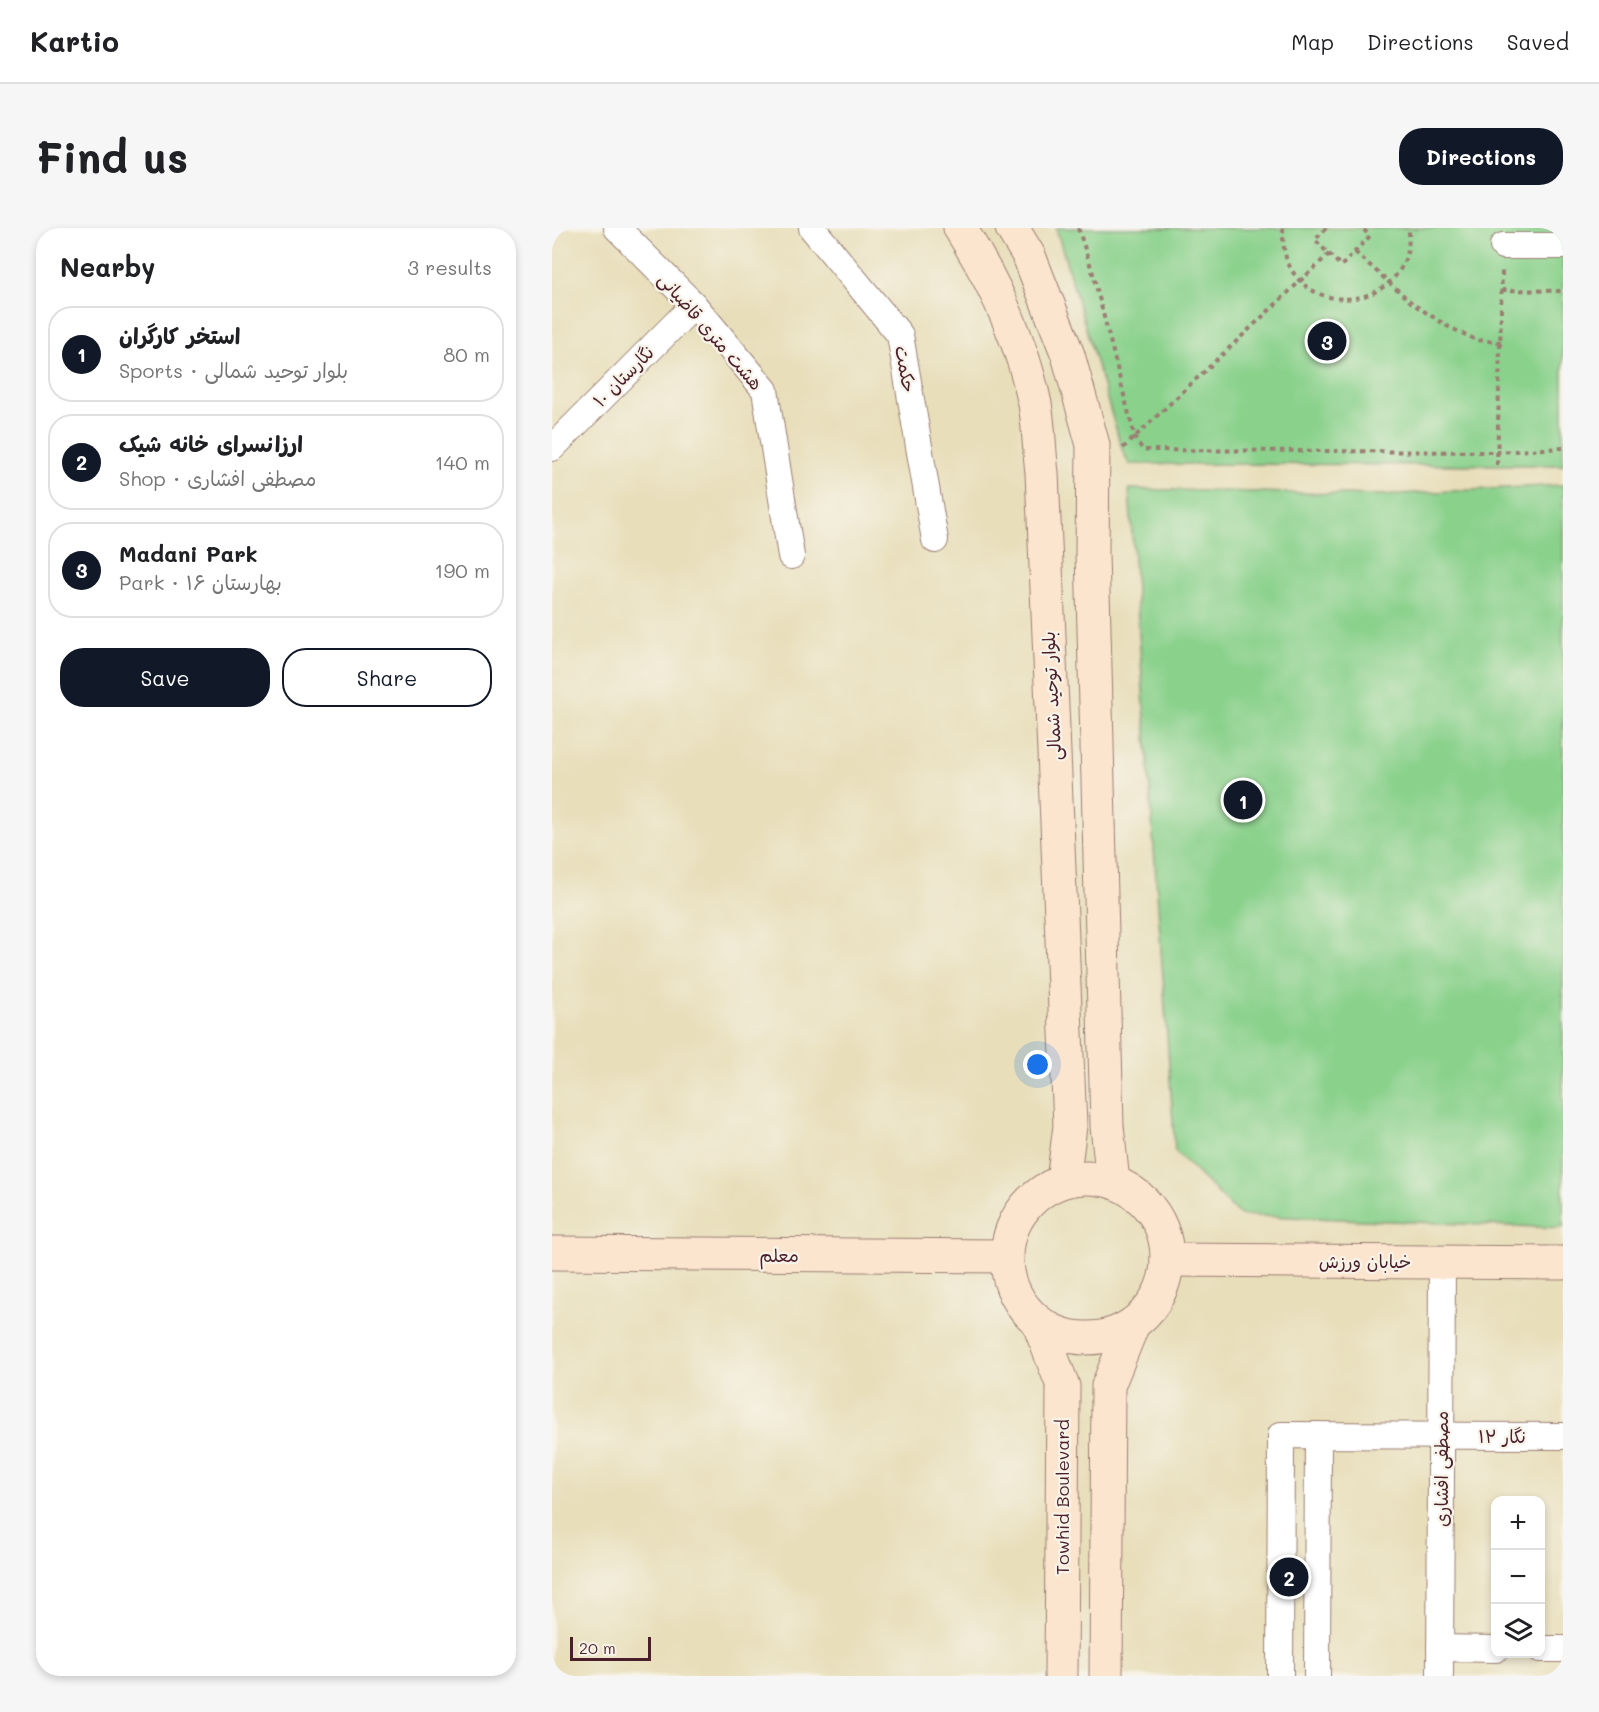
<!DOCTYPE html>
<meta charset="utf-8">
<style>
body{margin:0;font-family:Mali,"Playpen Sans Arabic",sans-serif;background:#f6f6f6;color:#202124}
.controls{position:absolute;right:18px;bottom:18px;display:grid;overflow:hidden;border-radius:12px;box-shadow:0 3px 9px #0003}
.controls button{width:54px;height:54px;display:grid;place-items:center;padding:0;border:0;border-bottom:2px solid #e0e0e0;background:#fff;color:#202124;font:30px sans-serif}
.scale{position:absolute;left:18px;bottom:15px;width:81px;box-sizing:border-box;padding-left:6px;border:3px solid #4a1f2b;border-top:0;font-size:16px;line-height:21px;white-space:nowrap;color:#4a1f2b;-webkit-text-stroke:4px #f7f3e8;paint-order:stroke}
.you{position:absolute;left:486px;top:837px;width:21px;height:21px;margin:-15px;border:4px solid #fff;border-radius:50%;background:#1a73e8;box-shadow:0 0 0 9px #1a73e833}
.badge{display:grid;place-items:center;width:39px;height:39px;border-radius:50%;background:#111827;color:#fff;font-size:20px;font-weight:700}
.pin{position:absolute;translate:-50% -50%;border:3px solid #fff;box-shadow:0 2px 6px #0006}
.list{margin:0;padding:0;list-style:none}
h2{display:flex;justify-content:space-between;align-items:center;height:78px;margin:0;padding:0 24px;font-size:26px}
h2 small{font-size:20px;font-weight:400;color:#757577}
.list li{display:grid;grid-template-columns:39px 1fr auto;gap:18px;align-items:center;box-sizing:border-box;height:96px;margin:0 12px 12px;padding:0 12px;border:2px solid #e0e0e0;border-radius:24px}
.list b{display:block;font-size:22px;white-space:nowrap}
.list p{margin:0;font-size:20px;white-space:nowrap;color:#757577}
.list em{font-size:20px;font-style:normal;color:#757577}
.actions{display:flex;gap:12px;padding:18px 24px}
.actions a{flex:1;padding:14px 0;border:2px solid #111827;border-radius:24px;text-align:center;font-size:21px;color:#111827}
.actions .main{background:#111827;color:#fff}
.icon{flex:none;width:33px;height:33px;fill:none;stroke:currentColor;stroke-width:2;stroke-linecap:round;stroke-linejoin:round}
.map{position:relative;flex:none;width:1011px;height:1448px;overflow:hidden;border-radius:24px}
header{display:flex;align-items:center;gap:36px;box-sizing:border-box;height:84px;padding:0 30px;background:#fff;border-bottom:2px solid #e0e0e0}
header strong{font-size:28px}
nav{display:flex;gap:33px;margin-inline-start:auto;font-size:21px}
.intro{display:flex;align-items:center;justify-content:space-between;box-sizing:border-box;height:144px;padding:0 36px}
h1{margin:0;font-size:42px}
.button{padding:15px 27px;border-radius:24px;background:#111827;color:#fff;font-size:21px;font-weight:700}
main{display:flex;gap:36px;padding:0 36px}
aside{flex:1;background:#fff;border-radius:24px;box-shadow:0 3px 9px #0003}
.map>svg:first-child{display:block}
.park{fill:#8ad18c;stroke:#6a785c;stroke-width:1.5}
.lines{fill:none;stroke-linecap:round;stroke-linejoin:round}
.street-casing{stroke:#997e72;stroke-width:28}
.secondary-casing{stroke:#997e72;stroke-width:35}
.path{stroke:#997e72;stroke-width:4;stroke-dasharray:4.5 4.5;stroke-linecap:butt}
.street{stroke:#fff;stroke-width:26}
.secondary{stroke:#fbe5cf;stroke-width:33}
.labels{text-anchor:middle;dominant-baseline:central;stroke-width:4.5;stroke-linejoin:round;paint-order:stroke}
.street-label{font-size:18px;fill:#4a1f2b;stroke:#f7f3e8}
</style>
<header>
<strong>Kartio</strong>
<nav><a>Map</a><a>Directions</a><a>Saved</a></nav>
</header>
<div class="intro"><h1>Find us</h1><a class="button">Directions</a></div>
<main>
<aside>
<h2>Nearby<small>3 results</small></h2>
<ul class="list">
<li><span class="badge">1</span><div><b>استخر کارگران</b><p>Sports · بلوار توحید شمالی</p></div><em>80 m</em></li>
<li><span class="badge">2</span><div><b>ارزانسرای خانه شیک</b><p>Shop · مصطفی افشاری</p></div><em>140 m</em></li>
<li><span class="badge">3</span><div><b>Madani Park</b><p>Park · بهارستان ۱۶</p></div><em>190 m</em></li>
</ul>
<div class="actions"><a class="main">Save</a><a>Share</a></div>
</aside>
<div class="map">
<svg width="1011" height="1448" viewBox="0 0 1011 1448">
<rect width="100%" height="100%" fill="#f7f3e8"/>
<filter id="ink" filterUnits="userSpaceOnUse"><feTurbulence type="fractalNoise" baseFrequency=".0167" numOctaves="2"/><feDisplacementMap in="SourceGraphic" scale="12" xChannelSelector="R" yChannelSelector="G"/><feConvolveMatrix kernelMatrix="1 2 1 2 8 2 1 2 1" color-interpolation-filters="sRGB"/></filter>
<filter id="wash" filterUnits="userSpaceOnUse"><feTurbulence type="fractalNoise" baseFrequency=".008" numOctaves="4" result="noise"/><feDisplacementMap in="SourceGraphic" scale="24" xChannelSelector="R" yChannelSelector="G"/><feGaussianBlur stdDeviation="1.35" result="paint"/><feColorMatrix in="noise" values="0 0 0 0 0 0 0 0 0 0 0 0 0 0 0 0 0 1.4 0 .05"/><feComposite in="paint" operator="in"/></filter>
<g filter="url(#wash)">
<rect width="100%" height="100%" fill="#e8deba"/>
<g class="park">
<polygon points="504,0 1011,0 1011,237 577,236 570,221"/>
<polygon points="1011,257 1011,1000 688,987 623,923 577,261 829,267"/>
</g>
</g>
<g filter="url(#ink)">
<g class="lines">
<g class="street-casing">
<g id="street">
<polyline points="65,0 142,77 213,162 239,328"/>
<polyline points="260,0 348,107 383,312"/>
<polyline points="951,18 1011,18"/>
<polyline points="0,220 142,77"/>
<polyline points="888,1420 944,1421"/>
<polyline points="988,1421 1011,1421"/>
<polyline points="728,1448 729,1207 1011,1208"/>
<polyline points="765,1448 766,1207"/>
<polyline points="888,1448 890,1034"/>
</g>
</g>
<g class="secondary-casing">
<g id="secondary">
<path d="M408 0C442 54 470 113 483 176 487 198 487 222 490 245L518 898 511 953"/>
<polyline points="460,0 477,28 516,127 541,217 540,325 555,898 561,954"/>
<circle cx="535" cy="1030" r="80"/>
<polyline points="0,1025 454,1028"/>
<polyline points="615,1032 1011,1035"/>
<polyline points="486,1094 511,1158 509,1448"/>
<polyline points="554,1448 556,1158 581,1096"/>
</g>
</g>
<g class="path">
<polyline points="526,0 540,42 583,210 591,222 945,224 1011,220"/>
<path d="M731 0C731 13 731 25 737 37 762 90 848 78 856 19 857 13 857 6 857 0"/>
<polyline points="774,0 763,12 789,38 818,8 810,0"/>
<polyline points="803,24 861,76 895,98 924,112 949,114"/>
<polyline points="950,62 1011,63"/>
<polyline points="571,220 777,26"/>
<polyline points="945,237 950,43"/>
</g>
<use href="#street" class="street"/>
<use href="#secondary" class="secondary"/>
</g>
</g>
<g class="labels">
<g class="street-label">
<text transform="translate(159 103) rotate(49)">هشت متری قاضیانی</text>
<text transform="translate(354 141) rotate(80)">حکمت</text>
<text transform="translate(71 148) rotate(-45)">نگارستان ۱۰</text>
<text transform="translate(499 468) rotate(-93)">بلوار توحید شمالی</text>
<text x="227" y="1027">معلم</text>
<text x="813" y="1033">خیابان ورزش</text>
<text x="950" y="1208">نگار ۱۲</text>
<text transform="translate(889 1241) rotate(-90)">مصطفی افشاری</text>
<text transform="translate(510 1269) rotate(-90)">Towhid Boulevard</text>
</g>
</g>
</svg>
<div class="controls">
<button>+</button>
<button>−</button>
<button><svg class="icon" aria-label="layers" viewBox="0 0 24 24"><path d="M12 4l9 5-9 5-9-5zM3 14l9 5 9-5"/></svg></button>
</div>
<div class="scale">20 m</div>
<div class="you"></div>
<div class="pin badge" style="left:691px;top:572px">1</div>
<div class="pin badge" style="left:737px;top:1349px">2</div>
<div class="pin badge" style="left:775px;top:113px">3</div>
</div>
</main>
